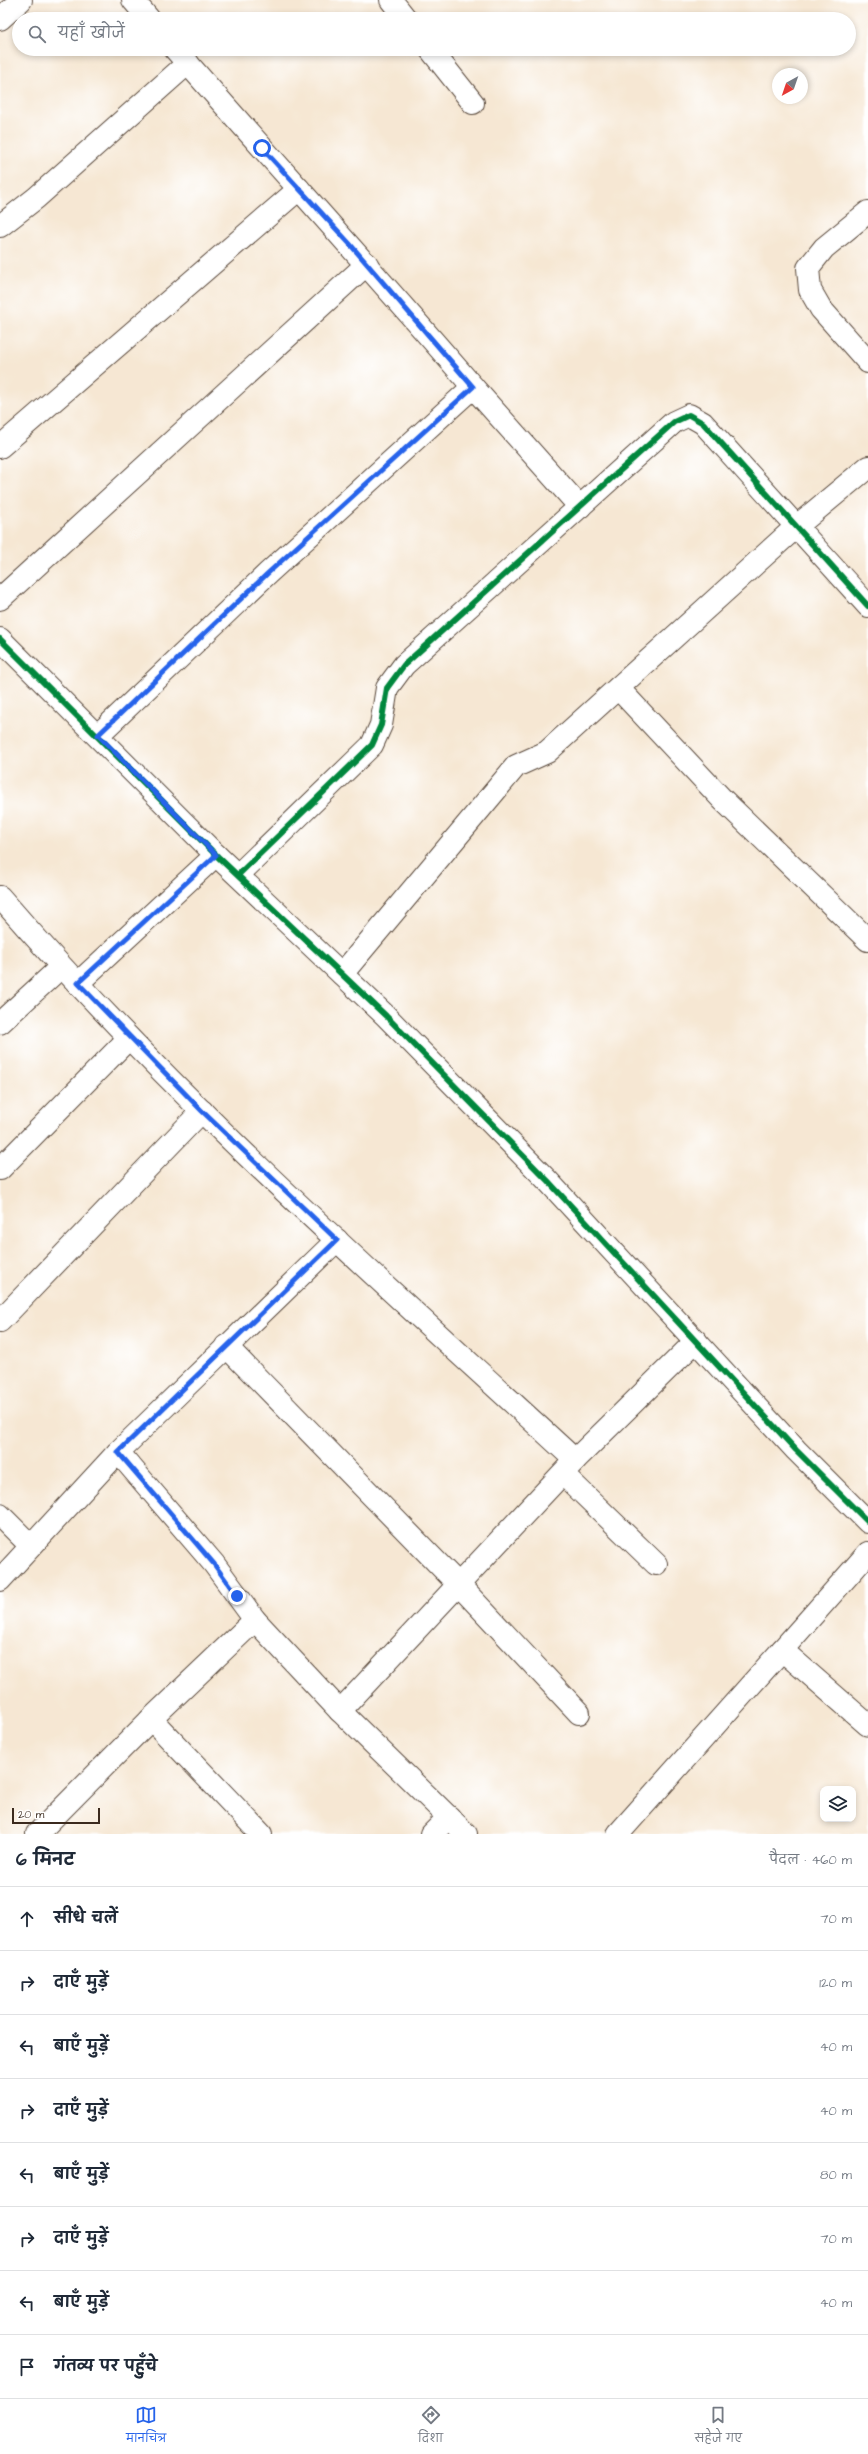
<!DOCTYPE html>
<html lang="hi">
<meta charset="utf-8">
<style>
body{margin:0;font-family:"Architects Daughter","Playpen Sans Deva",sans-serif;background:#f2f2f3;color:#1f2937}
.controls{position:absolute;right:12px;bottom:12px;display:grid;overflow:hidden;border-radius:8px;box-shadow:0 2px 6px #0003}
.controls button{width:36px;height:36px;display:grid;place-items:center;padding:0;border:0;border-bottom:1px solid #e0e1e3;background:#fff;color:#1f2937;font:20px sans-serif}
.compass{position:absolute;left:772px;top:68px;width:36px;height:36px;border-radius:50%;background:#fff;box-shadow:0 2px 6px #0003;rotate:220deg}
.scale{position:absolute;left:12px;bottom:10px;width:88px;box-sizing:border-box;padding-left:4px;border:2px solid #3b2a1e;border-top:0;font-size:11px;line-height:14px;white-space:nowrap;color:#3b2a1e;-webkit-text-stroke:3px #fff;paint-order:stroke}
.stop{position:absolute;width:12px;height:12px;margin:-9px;border:3px solid #2563eb;border-radius:50%;background:#fff}
.stop.end{background:#2563eb;border-color:#fff;box-shadow:0 1px 4px #0008}
.list{margin:0;padding:0;list-style:none}
h2{display:flex;justify-content:space-between;align-items:center;height:52px;margin:0;padding:0 16px;font-size:17px}
h2 small{font-size:13px;font-weight:400;color:#747a83}
.list li{display:grid;grid-template-columns:26px 1fr auto;gap:12px;align-items:center;box-sizing:border-box;height:64px;padding:0 16px;border-top:1px solid #e0e1e3}
.list b{display:block;font-size:15px;white-space:nowrap}
.list em{font-size:13px;font-style:normal;color:#747a83}
.icon{flex:none;width:22px;height:22px;fill:none;stroke:currentColor;stroke-width:2;stroke-linecap:round;stroke-linejoin:round}
.map{position:relative;flex:none;width:868px;height:1834px;overflow:hidden}
.search{position:absolute;background:#fff;box-shadow:0 2px 6px #0003;left:12px;right:12px;top:12px;height:44px;display:flex;align-items:center;gap:10px;box-sizing:border-box;padding:0 14px;border-radius:22px;color:#747a83;font-size:15px}
.sheet{height:564px;background:#fff}
nav{display:flex;justify-content:space-around;align-items:center;box-sizing:border-box;height:56px;border-top:1px solid #e0e1e3;background:#fff;font-size:11px;color:#747a83}
nav a{display:grid;justify-items:center;gap:2px}
nav .on{color:#2563eb}
.map>svg:first-child{display:block}
.lines{fill:none;stroke-linecap:round;stroke-linejoin:round}
.street-casing{stroke:#574639;stroke-width:24}
.street{stroke:#fff;stroke-width:22}
.cycleway-casing{stroke:#fff;stroke-width:8}
.cycleway{stroke:#00873e;stroke-width:6}
.route{stroke:#2563eb;stroke-width:5}
</style>
<div class="map">
<svg width="868" height="1834" viewBox="0 0 868 1834">
<rect width="100%" height="100%" fill="#fff"/>
<filter id="ink" filterUnits="userSpaceOnUse"><feTurbulence type="fractalNoise" baseFrequency=".025" numOctaves="2"/><feDisplacementMap in="SourceGraphic" scale="8" xChannelSelector="R" yChannelSelector="G"/><feConvolveMatrix kernelMatrix="1 2 1 2 8 2 1 2 1" color-interpolation-filters="sRGB"/></filter>
<filter id="wash" filterUnits="userSpaceOnUse"><feTurbulence type="fractalNoise" baseFrequency=".012" numOctaves="4" result="noise"/><feDisplacementMap in="SourceGraphic" scale="16" xChannelSelector="R" yChannelSelector="G"/><feGaussianBlur stdDeviation="0.9" result="paint"/><feColorMatrix in="noise" values="0 0 0 0 0 0 0 0 0 0 0 0 0 0 0 0 0 1.4 0 .05"/><feComposite in="paint" operator="in"/></filter>
<g filter="url(#wash)">
<rect width="100%" height="100%" fill="#f6e7d3"/>
</g>
<g filter="url(#ink)">
<g class="lines">
<g class="street-casing">
<g id="street">
<polyline points="133,0 149,19"/>
<polyline points="391,0 406,19"/>
<polyline points="0,19 21,0"/>
<path d="M175 49C274 162 375 273 473 387"/>
<polyline points="430,49 473,103"/>
<polyline points="868,212 824,248 808,268 810,290 821,309 868,362"/>
<polyline points="0,226 36,198 188,63"/>
<polyline points="0,447 299,189"/>
<polyline points="0,599 367,264"/>
<polyline points="0,639 216,855 386,1016 548,1181 796,1450 868,1522"/>
<polyline points="618,688 722,799 868,940"/>
<polyline points="98,735 267,574 473,387 580,507"/>
<polyline points="238,875 372,745 381,725 387,688 404,665 674,422 689,415 703,423 868,606"/>
<path d="M0 897C175 1100 378 1278 575 1460"/>
<polyline points="342,974 516,766 547,752 797,526 868,467"/>
<polyline points="78,983 216,855"/>
<polyline points="0,1023 61,967"/>
<polyline points="0,1169 129,1038"/>
<polyline points="0,1321 202,1111"/>
<polyline points="226,1346 459,1585 579,1713"/>
<polyline points="118,1452 214,1564 255,1620 340,1711 466,1834"/>
<polyline points="564,1475 656,1564"/>
<polyline points="0,1515 31,1546"/>
<polyline points="868,1553 782,1650 868,1725"/>
<polyline points="0,1580 118,1452 337,1240"/>
<polyline points="340,1711 575,1460 696,1341"/>
<polyline points="151,1719 261,1834"/>
<polyline points="37,1834 151,1719 255,1620"/>
<polyline points="432,1834 449,1817"/>
<polyline points="618,1834 782,1650"/>
</g>
</g>
<use href="#street" class="street"/>
<g class="cycleway-casing">
<g id="cycleway">
<polyline points="0,639 216,855 386,1016 548,1181 796,1450 868,1522"/>
<polyline points="238,875 372,745 381,725 387,688 404,665 674,422 689,415 703,423 868,606"/>
</g>
</g>
<use href="#cycleway" class="cycleway"/>
</g>
</g>
<g class="lines" filter="url(#ink)">
<polyline class="route" points="237,1596 214,1564 118,1452 337,1240 202,1111 78,983 216,855 98,735 267,574 473,387 349,243 262,148"/>
</g>
</svg>
<div class="controls">
<button><svg class="icon" aria-label="layers" viewBox="0 0 24 24"><path d="M12 4l9 5-9 5-9-5zM3 14l9 5 9-5"/></svg></button>
</div>
<svg class="compass" viewBox="-18 -18 36 36"><path d="M0-13l5 13h-10z" fill="#e53935"/><path d="M0 13l5-13h-10z" fill="#747a83"/></svg>
<div class="scale">20 m</div>
<div class="stop" style="left:262px;top:148px"></div>
<div class="stop end" style="left:237px;top:1596px"></div>
<div class="search"><svg class="icon" aria-label="search" viewBox="0 0 24 24"><circle cx="10" cy="10" r="6"/><path d="M15 15l6 6"/></svg>यहाँ खोजें</div>
</div>
<section class="sheet">
<h2>6 मिनट<small>पैदल · 460 m</small></h2>
<ul class="list">
<li><svg class="icon" aria-label="ahead" viewBox="0 0 24 24"><path d="M12 20V5M6 11l6-6 6 6"/></svg><div><b>सीधे चलें</b></div><em>70 m</em></li>
<li><svg class="icon" aria-label="right" viewBox="0 0 24 24"><path d="M7 20v-9h11M14 6l5 5-5 5"/></svg><div><b>दाएँ मुड़ें</b></div><em>120 m</em></li>
<li><svg class="icon" aria-label="left" viewBox="0 0 24 24"><path d="M17 20v-9H6M10 6l-5 5 5 5"/></svg><div><b>बाएँ मुड़ें</b></div><em>40 m</em></li>
<li><svg class="icon" aria-label="right" viewBox="0 0 24 24"><path d="M7 20v-9h11M14 6l5 5-5 5"/></svg><div><b>दाएँ मुड़ें</b></div><em>40 m</em></li>
<li><svg class="icon" aria-label="left" viewBox="0 0 24 24"><path d="M17 20v-9H6M10 6l-5 5 5 5"/></svg><div><b>बाएँ मुड़ें</b></div><em>80 m</em></li>
<li><svg class="icon" aria-label="right" viewBox="0 0 24 24"><path d="M7 20v-9h11M14 6l5 5-5 5"/></svg><div><b>दाएँ मुड़ें</b></div><em>70 m</em></li>
<li><svg class="icon" aria-label="left" viewBox="0 0 24 24"><path d="M17 20v-9H6M10 6l-5 5 5 5"/></svg><div><b>बाएँ मुड़ें</b></div><em>40 m</em></li>
<li><svg class="icon" aria-label="arrive" viewBox="0 0 24 24"><path d="M6 21V4h12l-3 4 3 4H6"/></svg><div><b>गंतव्य पर पहुँचे</b></div></li>
</ul>
</section>
<nav>
<a class="on"><svg class="icon" aria-label="map" viewBox="0 0 24 24"><path d="M3 6l6-2 6 2 6-2v14l-6 2-6-2-6 2zM9 4v14M15 6v14"/></svg>मानचित्र</a>
<a><svg class="icon" aria-label="directions" viewBox="0 0 24 24"><path d="M12 3l9 9-9 9-9-9zM9 14v-3h6M13 9l2 2-2 2"/></svg>दिशा</a>
<a><svg class="icon" aria-label="saved" viewBox="0 0 24 24"><path d="M7 4h10v16l-5-4-5 4z"/></svg>सहेजे गए</a>
</nav>
